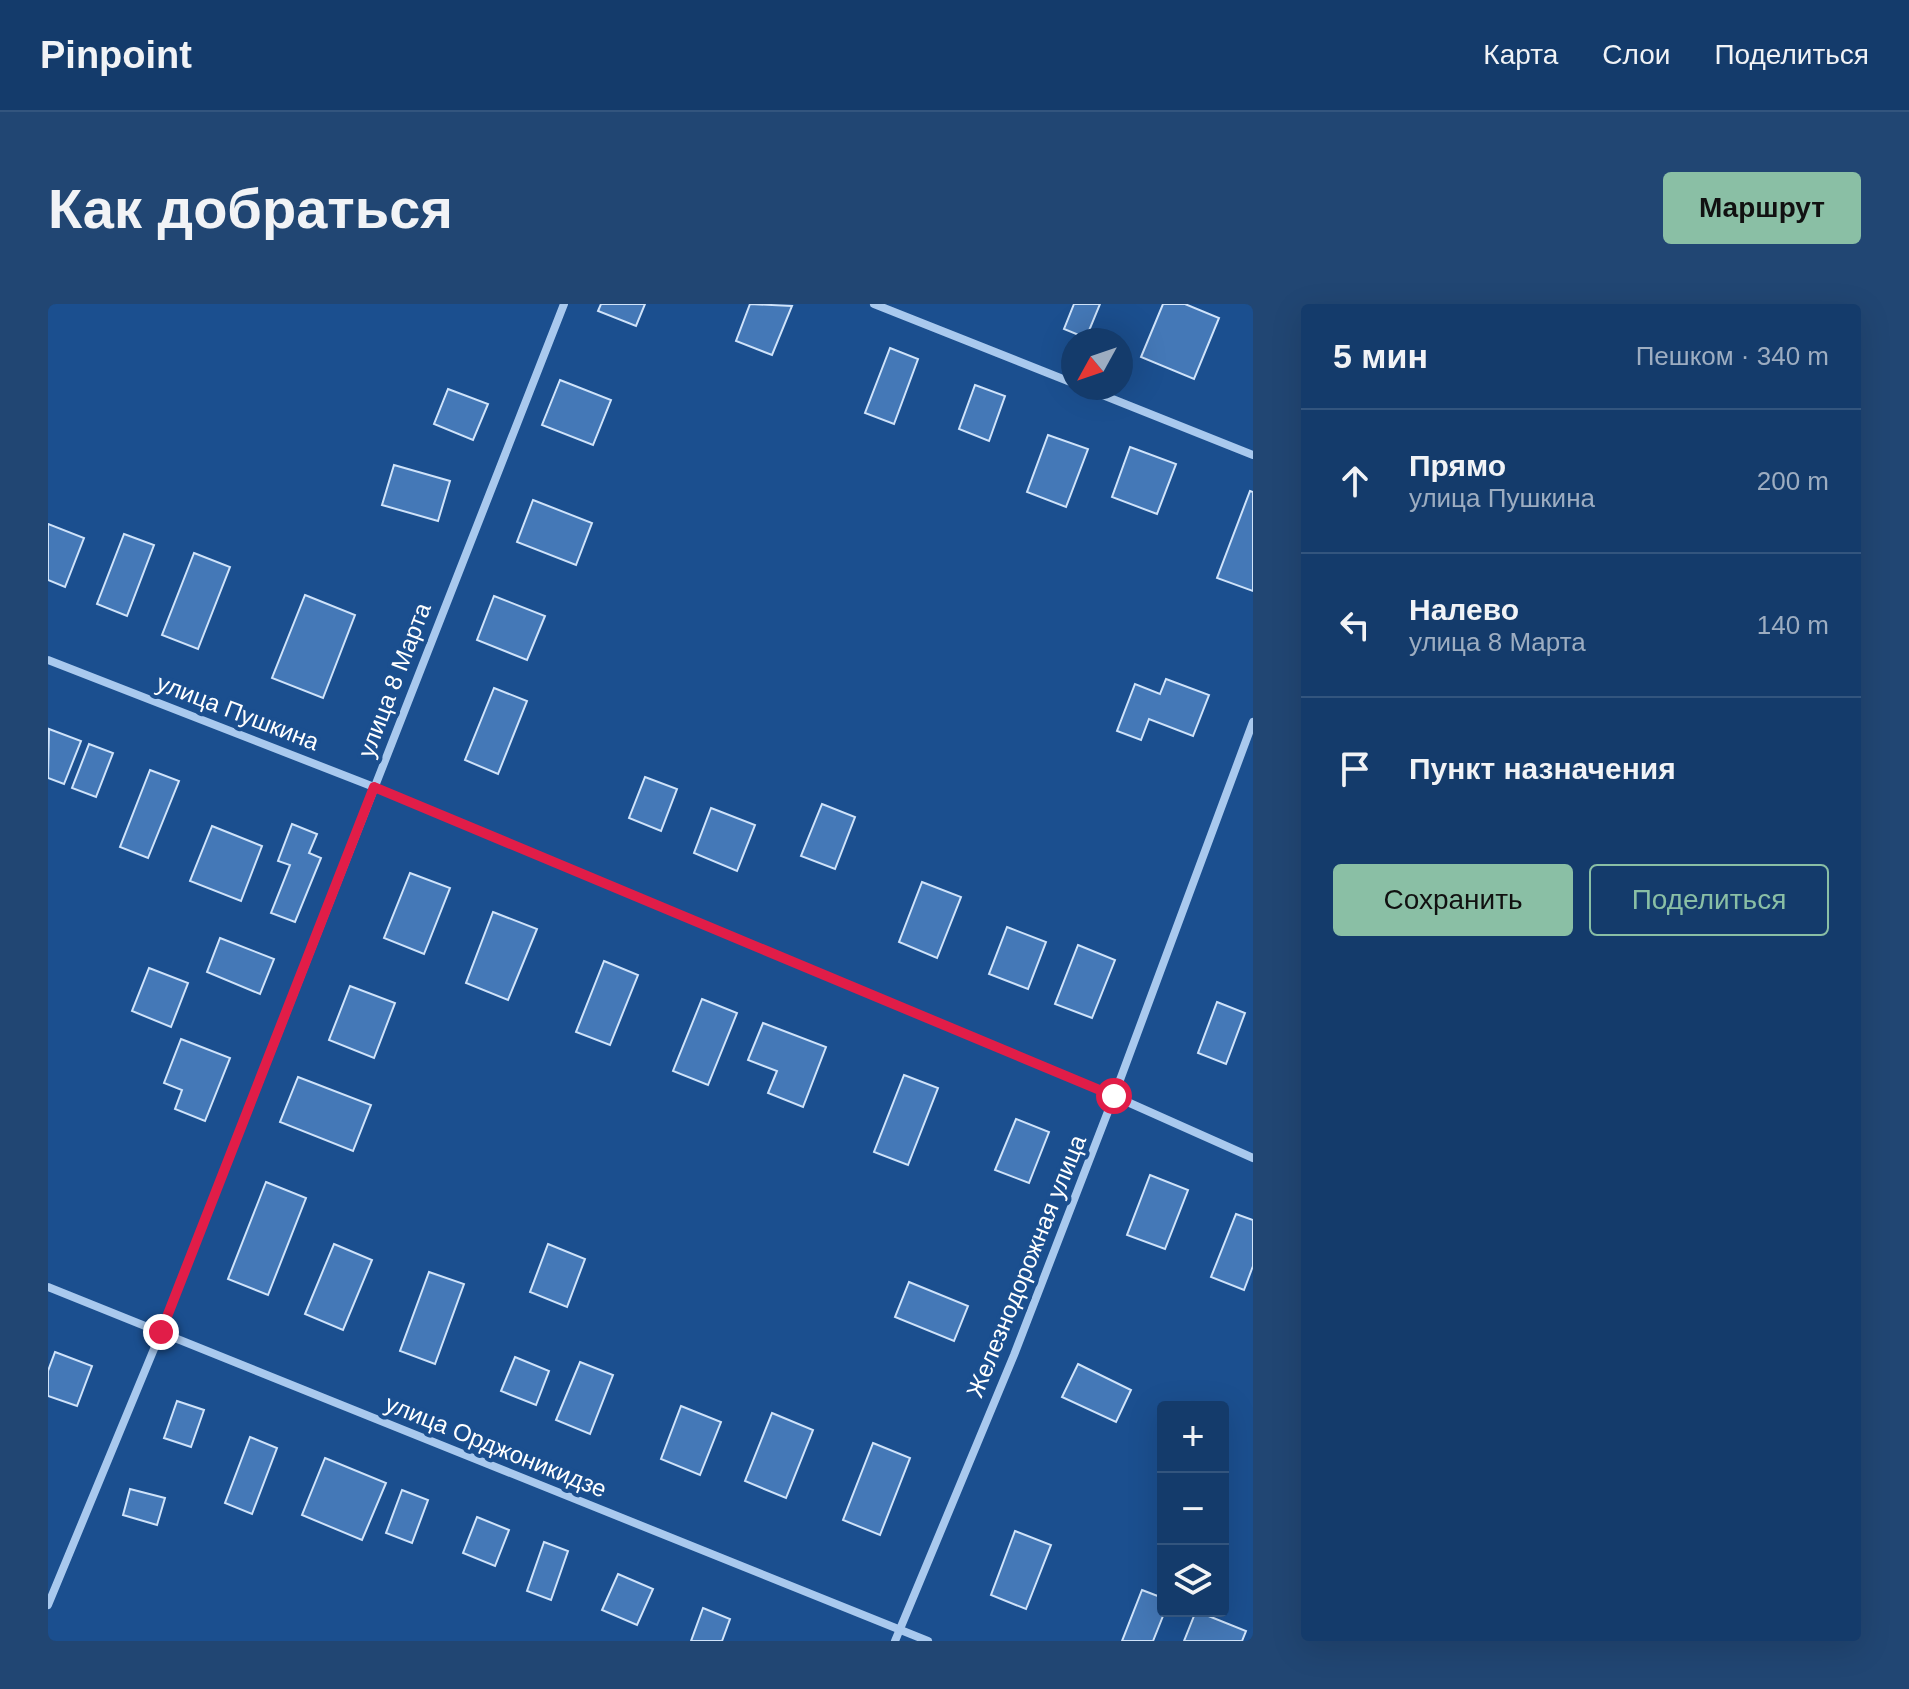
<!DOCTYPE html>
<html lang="ru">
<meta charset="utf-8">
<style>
body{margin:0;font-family:Arial,sans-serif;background:#214673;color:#f1f3f6}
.controls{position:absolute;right:24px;bottom:24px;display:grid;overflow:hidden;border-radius:8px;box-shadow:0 8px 32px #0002}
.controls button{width:72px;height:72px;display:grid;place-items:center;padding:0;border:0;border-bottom:2px solid #33557e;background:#143b6b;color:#f1f3f6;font:40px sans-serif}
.compass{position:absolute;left:1013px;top:24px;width:72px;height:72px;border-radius:50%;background:#143b6b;box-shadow:0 8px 32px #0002;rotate:230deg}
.stop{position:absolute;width:24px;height:24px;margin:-18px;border:6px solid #e11d48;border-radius:50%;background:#fff}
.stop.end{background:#e11d48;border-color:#fff;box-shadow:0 2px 8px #0008}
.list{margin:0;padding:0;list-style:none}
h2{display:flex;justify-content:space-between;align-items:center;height:104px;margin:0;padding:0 32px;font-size:34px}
h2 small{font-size:26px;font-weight:400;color:#9dadc1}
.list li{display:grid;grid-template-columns:52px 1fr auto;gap:24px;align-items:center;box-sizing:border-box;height:144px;padding:0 32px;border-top:2px solid #33557e}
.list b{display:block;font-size:30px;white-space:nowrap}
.list p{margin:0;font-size:26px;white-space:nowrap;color:#9dadc1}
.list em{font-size:26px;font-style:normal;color:#9dadc1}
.actions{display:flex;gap:16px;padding:24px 32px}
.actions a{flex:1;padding:18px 0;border:2px solid #8abfa5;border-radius:8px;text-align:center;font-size:28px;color:#8abfa5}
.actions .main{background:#8abfa5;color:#111}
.icon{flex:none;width:44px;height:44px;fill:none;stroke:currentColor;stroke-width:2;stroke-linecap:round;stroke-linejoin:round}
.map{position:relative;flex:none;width:1205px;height:1337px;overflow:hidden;border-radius:8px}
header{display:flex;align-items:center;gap:48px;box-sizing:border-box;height:112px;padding:0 40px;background:#143b6b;border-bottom:2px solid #33557e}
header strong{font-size:38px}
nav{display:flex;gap:44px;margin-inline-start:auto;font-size:28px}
.intro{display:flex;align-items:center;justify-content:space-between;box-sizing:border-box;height:192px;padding:0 48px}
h1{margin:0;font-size:56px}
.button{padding:20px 36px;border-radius:8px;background:#8abfa5;color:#111;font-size:28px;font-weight:700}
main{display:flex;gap:48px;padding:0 48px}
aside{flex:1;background:#143b6b;border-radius:8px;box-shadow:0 8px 32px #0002}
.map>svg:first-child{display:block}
.building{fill:#4478b7;stroke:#cfe3fa;stroke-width:2}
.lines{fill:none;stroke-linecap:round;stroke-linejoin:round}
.street{stroke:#a9c9ee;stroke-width:8}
.route{stroke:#e11d48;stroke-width:10}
.labels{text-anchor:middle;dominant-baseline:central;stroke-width:8;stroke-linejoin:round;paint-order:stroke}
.street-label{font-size:24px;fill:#fff;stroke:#1b4f8f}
</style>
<header>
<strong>Pinpoint</strong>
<nav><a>Карта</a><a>Слои</a><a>Поделиться</a></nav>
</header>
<div class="intro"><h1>Как добраться</h1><a class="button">Маршрут</a></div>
<main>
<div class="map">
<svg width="1205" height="1337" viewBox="0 0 1205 1337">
<rect width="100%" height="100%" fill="#1b4f8f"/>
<g class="building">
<polygon points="553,0 597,0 588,22 550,7"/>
<polygon points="702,0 744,2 724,51 688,37"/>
<polygon points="1026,0 1052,0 1038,34 1016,25"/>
<polygon points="1115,0 1137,0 1171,14 1146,75 1093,53"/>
<polygon points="842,44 870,55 846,120 817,109"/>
<polygon points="512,76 563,96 545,141 494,121"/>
<polygon points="927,81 957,92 941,137 911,125"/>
<polygon points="400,85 440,100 425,136 386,120"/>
<polygon points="1000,131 1040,145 1018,203 979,188"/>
<polygon points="1082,143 1128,160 1109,210 1064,193"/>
<polygon points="346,161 402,177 390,217 334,201"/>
<polygon points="1202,187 1205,188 1205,287 1169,274"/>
<polygon points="485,196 544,219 528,261 469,238"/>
<polygon points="0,220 36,234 17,283 0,276"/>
<polygon points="76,230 106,241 79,312 49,300"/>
<polygon points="146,249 182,263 150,345 114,331"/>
<polygon points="257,291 307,311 275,394 224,374"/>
<polygon points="446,292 497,312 479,356 429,336"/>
<polygon points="1118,375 1161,391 1145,432 1101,415 1093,436 1069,427 1087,380 1112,390"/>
<polygon points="446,384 479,397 450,470 417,456"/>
<polygon points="1,425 33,437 16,480 0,474"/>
<polygon points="41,440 65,449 48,493 24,484"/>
<polygon points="102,466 131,477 100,554 72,543"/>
<polygon points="597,473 629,485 613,527 581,514"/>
<polygon points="774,500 807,513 787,565 753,552"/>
<polygon points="663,504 707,521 689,567 646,549"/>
<polygon points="244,520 269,530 261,549 273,554 247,618 223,609 242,561 230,557"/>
<polygon points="164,522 214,542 193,597 142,577"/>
<polygon points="362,569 402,584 376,650 336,634"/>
<polygon points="874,578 913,593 889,654 851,638"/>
<polygon points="445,608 489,625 460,696 418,679"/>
<polygon points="959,623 998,638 980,685 941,670"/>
<polygon points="172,634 226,655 212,690 159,668"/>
<polygon points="1030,641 1067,656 1044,714 1007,700"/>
<polygon points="556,657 590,671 562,741 528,728"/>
<polygon points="101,664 140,679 123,723 84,707"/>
<polygon points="302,682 347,699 326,754 281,736"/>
<polygon points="654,695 689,709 660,781 625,767"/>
<polygon points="1169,698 1197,709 1178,760 1150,749"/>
<polygon points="715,719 778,743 755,803 720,789 729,767 700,756"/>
<polygon points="133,735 182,754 157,817 127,805 134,786 116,779"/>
<polygon points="856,771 890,784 860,861 826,848"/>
<polygon points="250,773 323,801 305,847 232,818"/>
<polygon points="968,815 1001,828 981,879 947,866"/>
<polygon points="1102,871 1140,886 1117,945 1079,931"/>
<polygon points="218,878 258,894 220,991 180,975"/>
<polygon points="1188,910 1205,916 1205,962 1196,986 1163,973"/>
<polygon points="286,940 324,956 295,1026 257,1010"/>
<polygon points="500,940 537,955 519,1003 482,988"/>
<polygon points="381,968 416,980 387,1060 352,1047"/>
<polygon points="861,978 920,1002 906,1037 847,1013"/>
<polygon points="7,1048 44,1062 29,1102 0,1092 0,1067"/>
<polygon points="467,1053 501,1067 488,1101 453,1087"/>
<polygon points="532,1058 565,1071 542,1130 508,1116"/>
<polygon points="1030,1060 1083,1086 1068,1118 1014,1093"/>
<polygon points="129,1097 156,1106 143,1143 116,1134"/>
<polygon points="633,1102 673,1118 652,1171 613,1155"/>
<polygon points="724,1109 765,1126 738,1194 697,1177"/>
<polygon points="202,1133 229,1144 204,1210 177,1199"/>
<polygon points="825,1139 862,1154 832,1231 795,1216"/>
<polygon points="277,1154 338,1179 314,1236 254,1211"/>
<polygon points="82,1185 117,1194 109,1221 75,1211"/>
<polygon points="354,1186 380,1196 364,1239 338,1229"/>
<polygon points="429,1213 461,1226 447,1262 415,1249"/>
<polygon points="967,1227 1003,1241 978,1305 943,1291"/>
<polygon points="496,1238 520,1247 503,1296 479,1287"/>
<polygon points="570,1270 605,1285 589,1321 554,1306"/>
<polygon points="1094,1286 1115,1294 1117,1307 1105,1337 1074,1337"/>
<polygon points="655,1304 682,1315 674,1337 643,1337"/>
<polygon points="1148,1307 1198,1327 1194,1337 1136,1337"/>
</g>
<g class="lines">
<g class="street">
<polyline points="826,0 1025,79"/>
<polyline points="1037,84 1205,151"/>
<polyline points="0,356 326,483 1066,792 1205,854"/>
<polyline points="0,983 880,1337"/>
<polyline points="0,1301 113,1028 516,0"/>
<polyline points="847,1337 966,1051 1066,792 1205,418"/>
</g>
</g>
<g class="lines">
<polyline class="route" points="113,1028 326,483 1066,792"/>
</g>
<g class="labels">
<g class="street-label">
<text transform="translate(346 376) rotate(-69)">улица 8 Марта</text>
<text transform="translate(190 408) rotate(21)">улица Пушкина</text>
<text transform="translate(978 962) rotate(-68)">Железнодорожная улица</text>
<text transform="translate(448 1142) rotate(22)">улица Орджоникидзе</text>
</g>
</g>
</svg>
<div class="controls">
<button>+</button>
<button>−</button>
<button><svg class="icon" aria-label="layers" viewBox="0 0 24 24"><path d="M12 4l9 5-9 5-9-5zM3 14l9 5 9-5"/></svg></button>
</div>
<svg class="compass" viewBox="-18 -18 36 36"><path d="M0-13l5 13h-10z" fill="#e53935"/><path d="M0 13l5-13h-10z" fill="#9dadc1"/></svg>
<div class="stop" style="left:1066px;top:792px"></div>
<div class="stop end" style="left:113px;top:1028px"></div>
</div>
<aside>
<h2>5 мин<small>Пешком · 340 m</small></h2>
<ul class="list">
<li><svg class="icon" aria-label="ahead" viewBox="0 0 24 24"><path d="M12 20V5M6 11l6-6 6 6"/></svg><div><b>Прямо</b><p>улица Пушкина</p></div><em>200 m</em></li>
<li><svg class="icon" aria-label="left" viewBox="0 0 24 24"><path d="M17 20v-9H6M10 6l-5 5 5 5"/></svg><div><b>Налево</b><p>улица 8 Марта</p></div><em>140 m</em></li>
<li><svg class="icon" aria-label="arrive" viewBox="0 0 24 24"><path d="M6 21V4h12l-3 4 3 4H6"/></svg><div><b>Пункт назначения</b></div></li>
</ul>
<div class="actions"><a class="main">Сохранить</a><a>Поделиться</a></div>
</aside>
</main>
